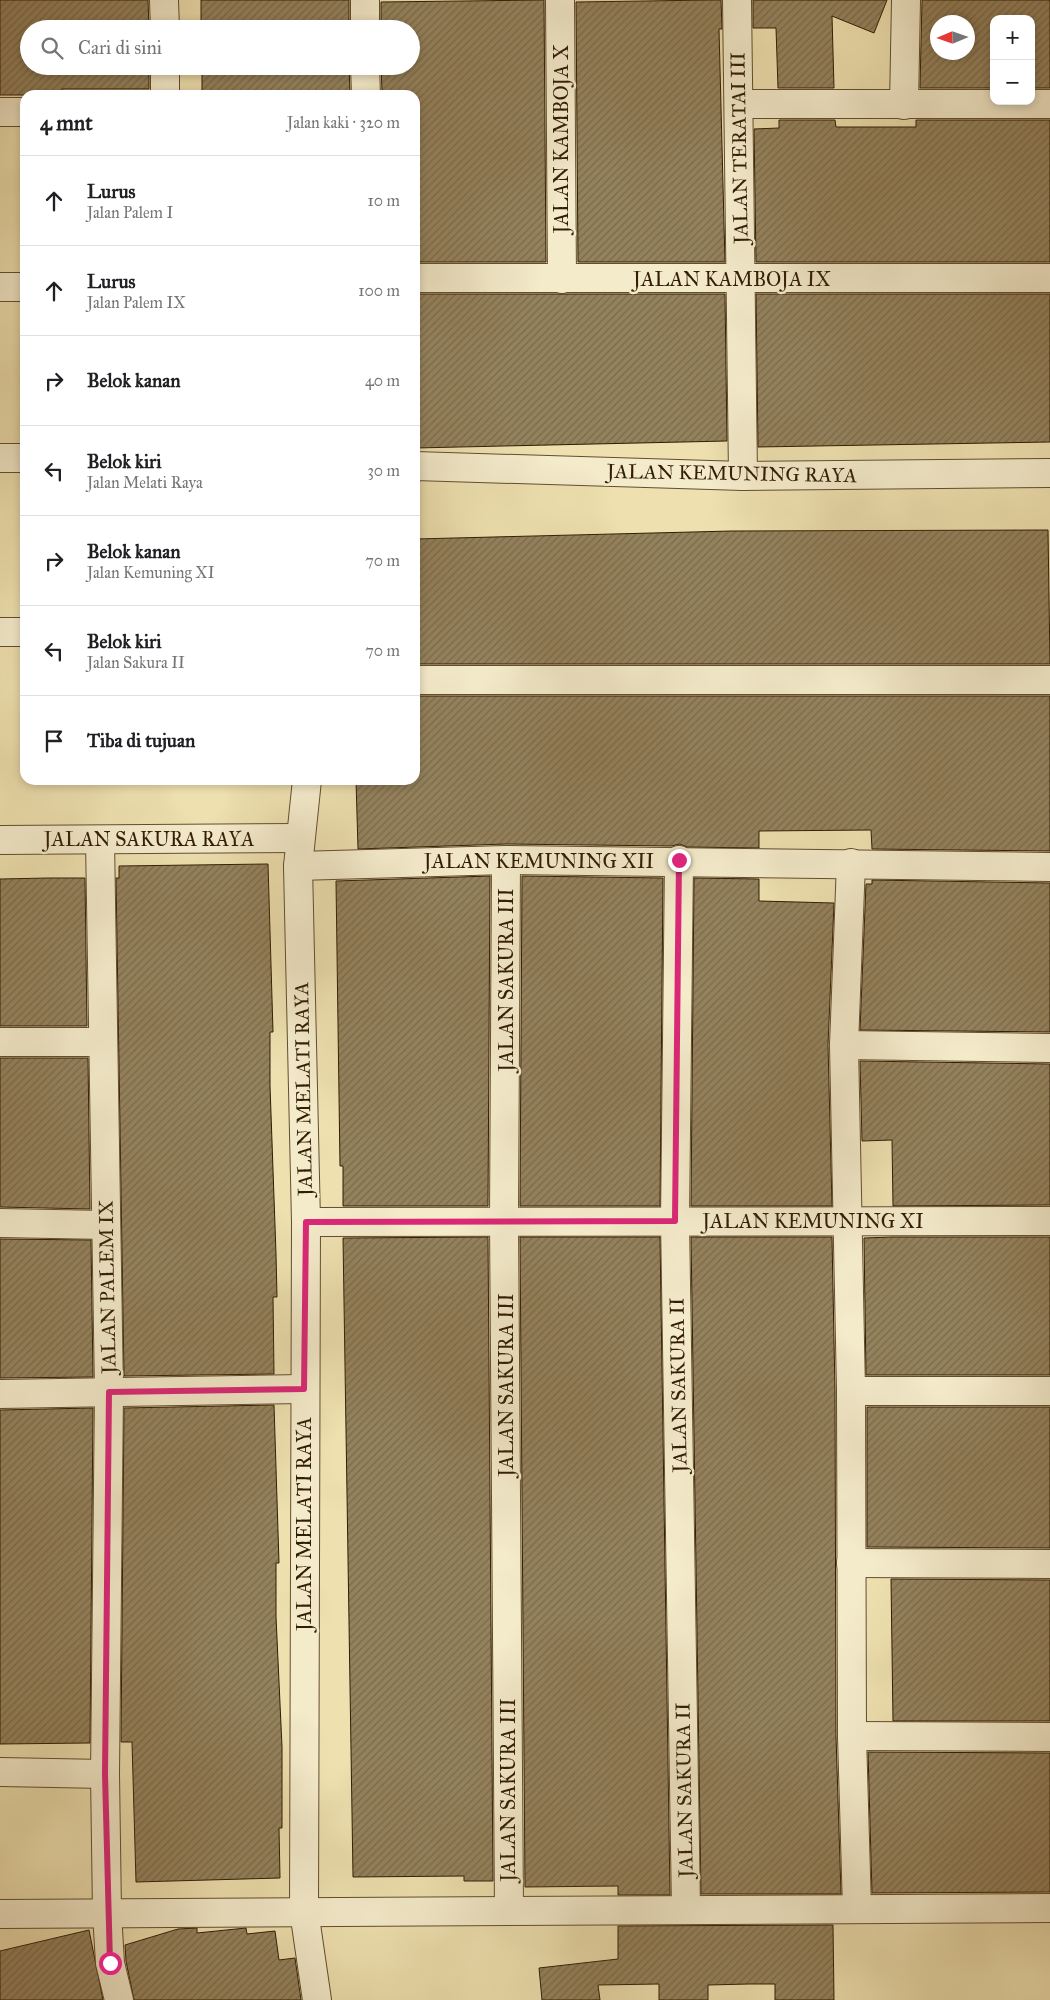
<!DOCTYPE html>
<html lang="id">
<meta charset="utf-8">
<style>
body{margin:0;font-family:"IM FELL Great Primer",serif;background:#f2f2f2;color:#202124}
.controls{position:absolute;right:15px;top:15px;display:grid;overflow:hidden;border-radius:10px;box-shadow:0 2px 8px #0003}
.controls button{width:45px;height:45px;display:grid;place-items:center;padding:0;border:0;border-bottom:1px solid #e0e0e0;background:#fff;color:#202124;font:25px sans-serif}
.compass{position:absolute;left:930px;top:15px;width:45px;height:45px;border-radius:50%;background:#fff;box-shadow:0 2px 8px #0003;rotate:268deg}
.stop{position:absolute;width:15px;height:15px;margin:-11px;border:4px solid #db2777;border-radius:50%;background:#fff}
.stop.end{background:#db2777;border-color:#fff;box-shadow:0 1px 5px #0008}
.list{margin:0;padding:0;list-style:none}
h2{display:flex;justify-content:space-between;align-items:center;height:65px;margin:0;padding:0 20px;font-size:21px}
h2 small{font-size:16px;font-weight:400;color:#757577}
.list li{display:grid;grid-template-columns:32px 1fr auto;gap:15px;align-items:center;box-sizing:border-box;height:90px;padding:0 20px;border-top:1px solid #e0e0e0}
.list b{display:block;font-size:19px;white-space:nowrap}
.list p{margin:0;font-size:16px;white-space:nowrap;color:#757577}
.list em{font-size:16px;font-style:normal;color:#757577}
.icon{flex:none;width:28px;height:28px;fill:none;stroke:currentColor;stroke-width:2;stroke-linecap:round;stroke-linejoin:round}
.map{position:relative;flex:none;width:1050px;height:2000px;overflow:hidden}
.search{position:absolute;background:#fff;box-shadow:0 2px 8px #0003;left:20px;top:20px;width:400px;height:55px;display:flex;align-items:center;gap:12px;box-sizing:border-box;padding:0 18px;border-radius:28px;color:#757577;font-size:19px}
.panel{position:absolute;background:#fff;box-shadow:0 2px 8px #0003;left:20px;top:90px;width:400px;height:695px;border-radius:15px}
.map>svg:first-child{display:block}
.building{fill:url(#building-hatch);stroke:#321d05;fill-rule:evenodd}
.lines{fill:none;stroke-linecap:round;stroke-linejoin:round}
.minor-casing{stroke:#614e30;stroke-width:30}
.minor{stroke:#f4ebcb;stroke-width:28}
.route{stroke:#db2777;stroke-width:6}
.labels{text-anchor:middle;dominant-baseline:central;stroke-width:5;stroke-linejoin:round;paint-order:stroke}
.street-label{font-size:20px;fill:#321d05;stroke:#f4ebcb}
</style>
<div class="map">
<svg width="1050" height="2000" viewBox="0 0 1050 2000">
<defs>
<pattern id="building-hatch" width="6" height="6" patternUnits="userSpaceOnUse" patternTransform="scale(1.25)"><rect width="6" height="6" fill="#94825d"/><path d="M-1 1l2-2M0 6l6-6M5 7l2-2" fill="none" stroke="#796a4b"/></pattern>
</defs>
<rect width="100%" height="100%" fill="#eee0af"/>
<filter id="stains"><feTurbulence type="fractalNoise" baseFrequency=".004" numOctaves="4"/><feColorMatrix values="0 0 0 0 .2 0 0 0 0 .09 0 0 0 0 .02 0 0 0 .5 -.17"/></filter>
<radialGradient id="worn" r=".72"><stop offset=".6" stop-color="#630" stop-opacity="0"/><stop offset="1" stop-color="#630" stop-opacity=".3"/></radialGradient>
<g class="building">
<polygon points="0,0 148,0 149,29 29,29 29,66 149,66 149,89 62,89 62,95 0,95"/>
<rect x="201" y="0" width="148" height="29"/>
<polygon points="544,0 546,262 415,262 415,95 401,95 401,91 382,91 381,66 411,66 411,29 381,29 381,2"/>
<polygon points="711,0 721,0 722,29 719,29 725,262 578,262 576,2"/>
<polygon points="753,0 887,0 874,33 832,16 834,88 778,88 776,28 753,28"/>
<path d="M922 0H1050V88H1031V19H994V88H920ZM938 22H968V52H938Z"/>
<polygon points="202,66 349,66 350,92 202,94"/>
<polygon points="779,120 835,120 836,127 916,127 916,120 1050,120 1050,262 756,262 754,129 779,128"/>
<polygon points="415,294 725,294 727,441 415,448"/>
<polygon points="756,294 1050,294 1050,442 758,447"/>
<polygon points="1048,530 1050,664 416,664 415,539 732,531"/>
<polygon points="415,696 1050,696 1050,851 872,849 871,830 759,831 759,848 687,847 680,844 671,846 506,844 358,849 356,780 415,780"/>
<polygon points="268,864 273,1032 270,1032 270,1086 276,1254 277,1297 273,1297 274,1374 124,1376 116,878 119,878 119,866"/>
<polygon points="490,876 488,1206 343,1206 343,1166 340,1166 336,881"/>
<polygon points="522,876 663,878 660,1206 520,1206"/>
<polygon points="48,878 85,878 87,1026 0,1026 0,879"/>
<polygon points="694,878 759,879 759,901 834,903 828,1045 832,1206 691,1206"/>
<polygon points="872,880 1050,883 1050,1032 860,1030 866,884 872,884"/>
<polygon points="0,1058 88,1058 90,1209 0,1207"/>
<polygon points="860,1061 1050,1064 1050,1205 893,1206 892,1140 862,1141"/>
<polygon points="488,1237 493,1881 464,1881 464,1876 353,1877 343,1238"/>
<polygon points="520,1237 660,1237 670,1895 618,1895 618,1886 525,1887"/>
<polygon points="691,1237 832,1237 835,1391 836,1736 841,1894 701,1894"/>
<polygon points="893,1237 1050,1237 1050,1375 866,1375 864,1238"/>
<polygon points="0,1239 91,1240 93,1377 0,1378"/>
<polygon points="274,1405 279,1563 276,1563 276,1617 282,1747 282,1828 279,1828 280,1878 136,1882 132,1742 121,1742 124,1408"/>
<polygon points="867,1407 1050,1407 1050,1548 867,1547"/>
<polygon points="93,1408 90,1743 0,1744 0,1410"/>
<polygon points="891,1579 1050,1580 1050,1721 893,1721"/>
<polygon points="868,1752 1050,1753 1050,1892 872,1893"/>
<polygon points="833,1925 834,2000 775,2000 775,1984 749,1984 708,1985 708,2000 659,2000 659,1984 598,1985 600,2000 542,2000 539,1968 618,1959 618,1926"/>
<polygon points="197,1928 197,1933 246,1928 247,1934 275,1931 279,1960 295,1958 301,2000 134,2000 126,1961 125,1945 178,1929"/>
<polygon points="89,1930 103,2000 0,2000 0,1951"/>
</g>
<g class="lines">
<g class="minor-casing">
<g id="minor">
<polyline points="164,0 165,29"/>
<polyline points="365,0 365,29"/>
<polyline points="560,0 562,279"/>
<polyline points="737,0 743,476"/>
<polyline points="165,66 165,95"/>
<polyline points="365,66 366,95"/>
<polyline points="739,104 1050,104"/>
<polyline points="904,105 906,0"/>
<polyline points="0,112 25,112"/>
<polyline points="415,278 1050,278"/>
<polyline points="0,287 25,287"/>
<polyline points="0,458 25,458"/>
<polyline points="415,466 743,476 1050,473"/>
<polyline points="0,632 25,632"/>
<polyline points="415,680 1050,680"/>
<polyline points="307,780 298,866 306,1222 304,1911 317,2000"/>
<polyline points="0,840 299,838"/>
<polyline points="100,840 109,1391 105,1774 107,1913 110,1963 119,2000"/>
<polyline points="506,860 504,1221 509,1910"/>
<polyline points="679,860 675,1221 686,1909"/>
<polyline points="851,863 844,1045 851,1391 852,1736 857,1909"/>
<polyline points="298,866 506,860 1050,867"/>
<polyline points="0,1042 102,1042"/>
<polyline points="844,1045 1050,1048"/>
<polyline points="306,1222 1050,1221"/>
<polyline points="0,1223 106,1225"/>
<polyline points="851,1391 1050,1391"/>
<polyline points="0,1394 304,1389"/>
<polyline points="851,1563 1050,1564"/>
<polyline points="852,1736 1050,1737"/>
<polyline points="0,1772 105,1774"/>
<polyline points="0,1914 1050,1908"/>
</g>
</g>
<use href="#minor" class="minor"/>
</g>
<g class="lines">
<polyline class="route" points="110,1963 105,1774 109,1392 304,1389 306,1222 675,1221 679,860"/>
</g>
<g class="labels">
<g class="street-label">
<text transform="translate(561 139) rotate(-90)">JALAN KAMBOJA X</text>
<text transform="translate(739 148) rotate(-91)">JALAN TERATAI III</text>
<text x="732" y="279">JALAN KAMBOJA IX</text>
<text transform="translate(732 473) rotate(1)">JALAN KEMUNING RAYA</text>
<text x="149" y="839">JALAN SAKURA RAYA</text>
<text x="539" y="861">JALAN KEMUNING XII</text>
<text transform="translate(506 980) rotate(-90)">JALAN SAKURA III</text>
<text transform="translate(303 1089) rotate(-91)">JALAN MELATI RAYA</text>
<text x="813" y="1221">JALAN KEMUNING XI</text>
<text transform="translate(107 1287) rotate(-91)">JALAN PALEM IX</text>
<text transform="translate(506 1385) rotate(-90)">JALAN SAKURA III</text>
<text transform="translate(678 1385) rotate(-91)">JALAN SAKURA II</text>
<text transform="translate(304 1524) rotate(-90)">JALAN MELATI RAYA</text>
<text transform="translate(508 1790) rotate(-90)">JALAN SAKURA III</text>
<text transform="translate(684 1790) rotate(-91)">JALAN SAKURA II</text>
</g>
</g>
<rect width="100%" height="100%" filter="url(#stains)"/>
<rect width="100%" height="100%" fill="url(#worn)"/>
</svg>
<div class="controls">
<button>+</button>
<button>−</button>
</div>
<svg class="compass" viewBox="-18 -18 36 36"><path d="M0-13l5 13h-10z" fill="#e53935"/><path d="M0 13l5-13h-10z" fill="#757577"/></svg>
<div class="stop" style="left:110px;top:1963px"></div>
<div class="stop end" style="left:679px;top:860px"></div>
<div class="search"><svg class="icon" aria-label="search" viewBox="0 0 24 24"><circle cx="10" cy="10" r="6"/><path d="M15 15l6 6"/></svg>Cari di sini</div>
<section class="panel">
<h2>4 mnt<small>Jalan kaki · 320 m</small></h2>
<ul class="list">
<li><svg class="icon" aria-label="ahead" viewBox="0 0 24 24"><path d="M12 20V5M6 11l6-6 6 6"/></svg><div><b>Lurus</b><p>Jalan Palem I</p></div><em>10 m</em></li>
<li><svg class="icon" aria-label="ahead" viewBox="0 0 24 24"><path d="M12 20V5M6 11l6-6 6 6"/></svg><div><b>Lurus</b><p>Jalan Palem IX</p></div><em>100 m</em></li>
<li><svg class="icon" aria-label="right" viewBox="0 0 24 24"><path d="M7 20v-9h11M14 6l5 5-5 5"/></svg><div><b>Belok kanan</b></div><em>40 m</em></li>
<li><svg class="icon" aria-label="left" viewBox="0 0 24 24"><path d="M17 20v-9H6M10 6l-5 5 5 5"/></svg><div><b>Belok kiri</b><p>Jalan Melati Raya</p></div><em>30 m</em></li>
<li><svg class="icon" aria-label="right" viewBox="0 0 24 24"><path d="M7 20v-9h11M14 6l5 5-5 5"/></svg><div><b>Belok kanan</b><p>Jalan Kemuning XI</p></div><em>70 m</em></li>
<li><svg class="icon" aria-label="left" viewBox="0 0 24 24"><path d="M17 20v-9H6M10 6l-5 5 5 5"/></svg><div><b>Belok kiri</b><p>Jalan Sakura II</p></div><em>70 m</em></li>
<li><svg class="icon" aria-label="arrive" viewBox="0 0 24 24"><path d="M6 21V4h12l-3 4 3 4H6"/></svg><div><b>Tiba di tujuan</b></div></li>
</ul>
</section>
</div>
